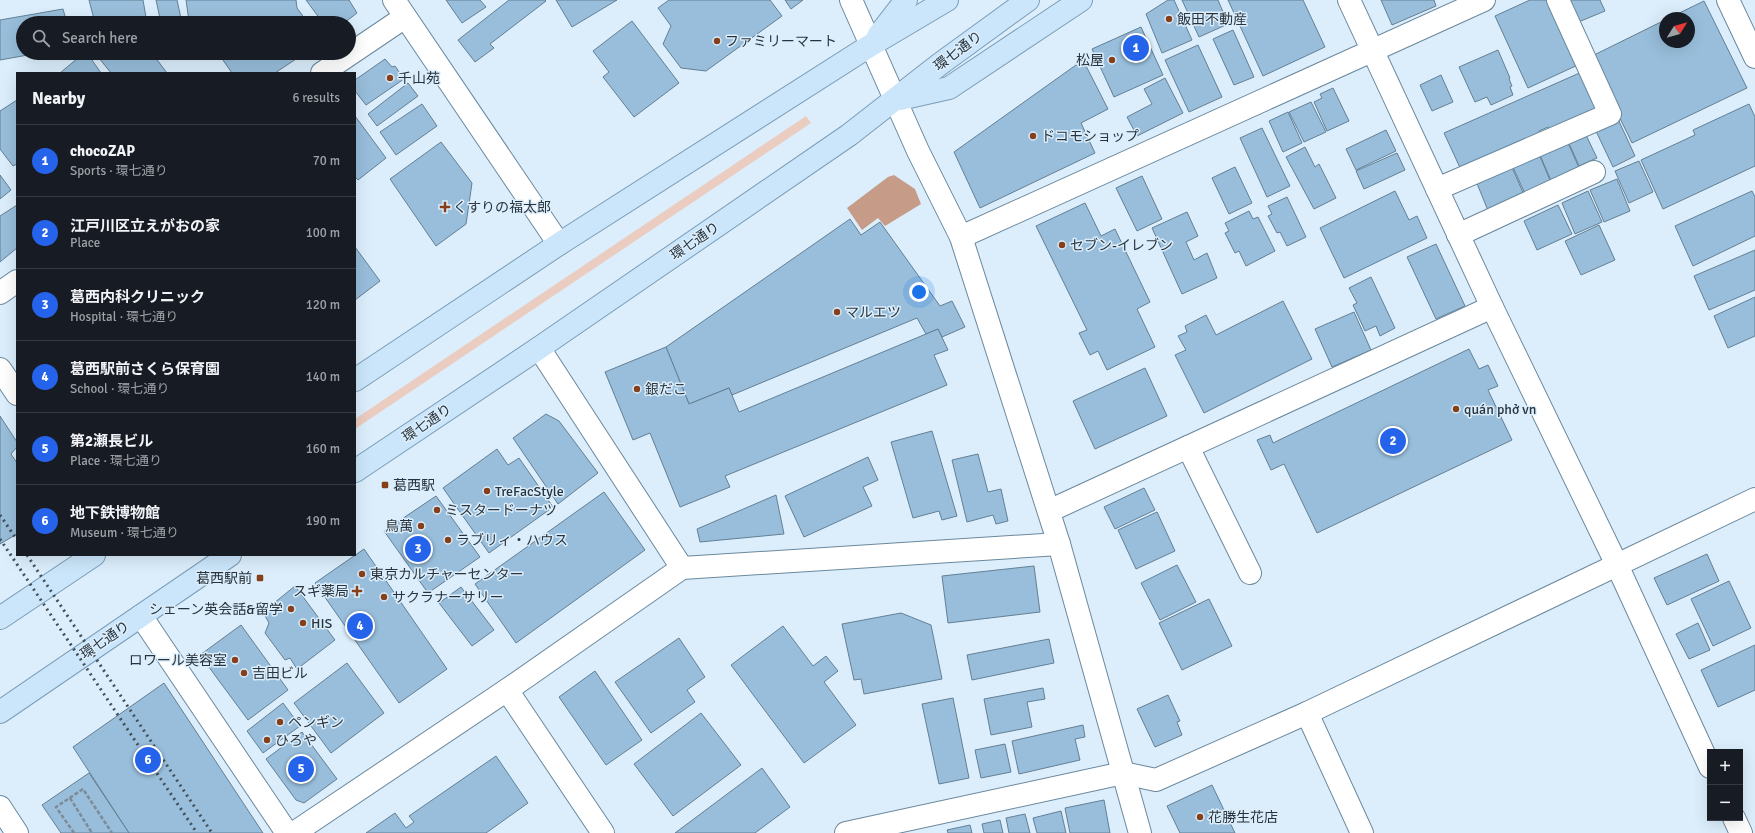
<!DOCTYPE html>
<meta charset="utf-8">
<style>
body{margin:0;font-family:Signika,"Noto Sans JP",sans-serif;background:#242831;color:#f1f3f6}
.controls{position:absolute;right:12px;bottom:12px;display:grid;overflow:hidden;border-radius:0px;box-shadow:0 4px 16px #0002}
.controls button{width:36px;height:36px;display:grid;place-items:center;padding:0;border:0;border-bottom:1px solid #363941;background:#171b24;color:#f1f3f6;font:20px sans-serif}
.compass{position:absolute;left:1659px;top:12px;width:36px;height:36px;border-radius:50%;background:#171b24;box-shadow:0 4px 16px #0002;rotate:53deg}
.you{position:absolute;left:919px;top:292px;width:14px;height:14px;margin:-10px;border:3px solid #fff;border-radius:50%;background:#1a73e8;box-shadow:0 0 0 6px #1a73e833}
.badge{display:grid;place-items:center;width:26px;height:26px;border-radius:50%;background:#2563eb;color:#fff;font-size:13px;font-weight:700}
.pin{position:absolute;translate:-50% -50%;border:2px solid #fff;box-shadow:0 1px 4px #0006}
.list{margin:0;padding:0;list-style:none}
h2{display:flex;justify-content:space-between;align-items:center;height:52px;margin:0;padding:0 16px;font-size:17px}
h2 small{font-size:13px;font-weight:400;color:#9ea1a6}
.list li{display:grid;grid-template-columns:26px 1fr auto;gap:12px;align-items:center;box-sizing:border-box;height:72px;padding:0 16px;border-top:1px solid #363941}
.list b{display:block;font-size:15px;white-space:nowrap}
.list p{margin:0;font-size:13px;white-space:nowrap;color:#9ea1a6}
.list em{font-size:13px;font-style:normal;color:#9ea1a6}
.icon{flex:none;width:22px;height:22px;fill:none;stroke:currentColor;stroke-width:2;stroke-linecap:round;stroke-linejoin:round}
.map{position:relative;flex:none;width:1755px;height:833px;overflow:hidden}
.search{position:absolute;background:#171b24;box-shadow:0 4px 16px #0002;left:16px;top:16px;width:340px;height:44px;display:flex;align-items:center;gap:10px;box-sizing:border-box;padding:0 14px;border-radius:22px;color:#9ea1a6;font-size:15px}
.panel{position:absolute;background:#171b24;box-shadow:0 4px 16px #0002;left:16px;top:72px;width:340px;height:484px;border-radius:0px}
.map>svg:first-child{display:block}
.green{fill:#eacdc0}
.forest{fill:#c69b88}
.building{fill:#98bedb;stroke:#637f94}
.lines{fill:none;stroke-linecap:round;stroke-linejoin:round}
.minor-casing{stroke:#6b889d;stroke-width:24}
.major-casing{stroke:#7b9db7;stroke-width:24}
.path{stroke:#7c8b96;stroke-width:2.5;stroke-dasharray:4 2;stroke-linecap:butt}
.minor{stroke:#fff;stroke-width:22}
.major{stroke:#cbe6fb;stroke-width:22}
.rail{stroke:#44505a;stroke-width:3;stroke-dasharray:2 4;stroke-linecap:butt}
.poi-dot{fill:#863f1b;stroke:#dceefc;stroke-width:1.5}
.labels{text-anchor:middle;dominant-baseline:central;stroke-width:3;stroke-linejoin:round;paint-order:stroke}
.poi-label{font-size:14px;fill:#28343d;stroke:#dceefc;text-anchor:start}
.street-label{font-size:14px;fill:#28343d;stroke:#dceefc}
</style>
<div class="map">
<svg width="1755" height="833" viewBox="0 0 1755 833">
<rect width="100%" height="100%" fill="#dceefc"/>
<polygon class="green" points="806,116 811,123 355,429 355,419"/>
<polygon class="forest" points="894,175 915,189 921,204 885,226 878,218 862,230 847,208 888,177"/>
<g class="building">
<polygon points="89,0 143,0 147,23 95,23"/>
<polygon points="156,0 177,0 182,23 161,23"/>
<polygon points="186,0 296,0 297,8 308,23 198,23 196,20 189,21"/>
<polygon points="306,0 349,0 357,13 344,23 323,23"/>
<polygon points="446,0 480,0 486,7 462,23"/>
<polygon points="509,0 545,0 546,1 490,44 494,48 475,62 458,40"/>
<polygon points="556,0 617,0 572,27"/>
<polygon points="669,0 770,0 782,16 706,71 681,68 663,44 671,26 658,8"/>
<polygon points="785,0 803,0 791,9"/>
<polygon points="1168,0 1174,0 1192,40 1162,53 1146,14"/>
<polygon points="1182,0 1218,0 1228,24 1199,37"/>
<polygon points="1228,0 1303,0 1325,47 1263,76"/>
<polygon points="1381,0 1434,0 1436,6 1392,25"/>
<polygon points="1530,0 1551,0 1580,64 1528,88 1495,16"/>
<polygon points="1566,0 1600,0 1605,11 1576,23"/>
<polygon points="1704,1 1747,88 1632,143 1590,57 1665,20 1665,42 1689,42 1689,18 1669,18"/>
<polygon points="63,9 67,23 23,23 23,53 39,53 0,60 0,20"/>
<polygon points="632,21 679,83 634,117 603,77 609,72 593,51"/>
<polygon points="1141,27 1163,75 1114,97 1092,49"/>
<polygon points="1233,30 1254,77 1234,85 1213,39"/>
<polygon points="1198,45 1222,97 1189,112 1165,60"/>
<polygon points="1498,50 1510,78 1509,79 1512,86 1510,87 1513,95 1491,105 1487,97 1475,102 1459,67"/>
<polygon points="84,53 87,53 101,73 60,73"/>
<polygon points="95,53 152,53 167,73 111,73"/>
<polygon points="218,53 305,53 275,73 232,73"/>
<polygon points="385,59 392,67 395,66 404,79 366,105 355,91 355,80"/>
<polygon points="1083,60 1108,109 1081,123 1095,153 980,208 954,152"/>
<polygon points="1584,71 1601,109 1550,132 1548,127 1539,131 1540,137 1462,172 1444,133"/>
<polygon points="1441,75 1453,102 1432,111 1420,85"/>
<polygon points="1165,78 1183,113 1137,136 1127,117 1152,104 1144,89"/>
<polygon points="408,83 418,96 377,126 368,114"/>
<polygon points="1333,88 1349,121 1327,131 1314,102 1322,98 1320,94"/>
<polygon points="17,100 17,164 13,166 0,149 0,111"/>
<polygon points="1311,102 1326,132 1304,142 1289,112"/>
<polygon points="422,104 437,126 396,155 380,132"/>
<polygon points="1749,104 1755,117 1755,166 1663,209 1641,160 1695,135 1693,130"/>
<polygon points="1288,112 1302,143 1283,152 1269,121"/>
<polygon points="355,116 386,158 358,180 355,177"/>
<polygon points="1618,119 1635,156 1613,167 1595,129"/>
<polygon points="1262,128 1290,186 1267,197 1240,138"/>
<polygon points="1386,130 1396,151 1356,170 1346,149"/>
<polygon points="1585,133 1597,158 1579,166 1568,141"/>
<polygon points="1567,141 1581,172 1553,185 1539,153"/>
<polygon points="441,142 472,183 466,224 436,246 390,179"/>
<polygon points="1305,147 1315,167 1319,164 1336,198 1314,209 1286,157"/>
<polygon points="1397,153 1405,170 1364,189 1356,171"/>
<polygon points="1539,154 1552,185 1526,196 1512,165"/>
<polygon points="1639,161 1653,192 1629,203 1615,171"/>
<polygon points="1511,165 1525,197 1489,213 1476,181"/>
<polygon points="1235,167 1252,203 1229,214 1212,178"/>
<polygon points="0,175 11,190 0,199"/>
<polygon points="1142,176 1162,219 1137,231 1116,188"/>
<polygon points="1617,179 1630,211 1604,222 1590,190"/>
<polygon points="1395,191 1409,220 1417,216 1427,238 1344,278 1320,228"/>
<polygon points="1588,191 1602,222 1575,234 1562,203"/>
<polygon points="1752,191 1755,197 1755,236 1693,266 1675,226"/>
<polygon points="1287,197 1306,237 1287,246 1280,232 1277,233 1268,216 1272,214 1268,206"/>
<polygon points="1085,203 1101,236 1115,229 1150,302 1137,309 1155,347 1107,370 1098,351 1090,355 1079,333 1087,330 1036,226"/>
<polygon points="17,205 17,248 0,262 0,216"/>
<polygon points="1558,205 1572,234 1537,250 1524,221"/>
<polygon points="1249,211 1253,219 1258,217 1275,251 1246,266 1239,251 1235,253 1225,233 1229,231 1225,223"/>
<polygon points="1187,212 1198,236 1186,242 1194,260 1207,253 1217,278 1182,294 1152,228"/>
<polygon points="850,219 861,235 880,222 940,306 952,301 965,327 942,337 938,329 926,334 917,318 732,395 729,388 689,404 666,347"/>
<polygon points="1599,225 1615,260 1581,275 1565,241"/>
<polygon points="1436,244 1465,306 1436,319 1407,257"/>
<polygon points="355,247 380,281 355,300"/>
<polygon points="1755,250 1755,290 1709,310 1694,276"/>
<polygon points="1371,277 1395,328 1380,336 1376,326 1365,331 1353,305 1357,303 1349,288"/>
<polygon points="1755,297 1755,336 1728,348 1714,316"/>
<polygon points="1283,301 1312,359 1204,413 1175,355 1186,350 1178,336 1187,332 1185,326 1206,315 1216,335"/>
<polygon points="1354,312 1371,350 1332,367 1315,329"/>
<polygon points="938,329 948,350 934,355 947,385 725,476 730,487 680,507 650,433 633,440 605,372 666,347 689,404 729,388 739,412"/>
<polygon points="1469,349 1479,369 1488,365 1498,386 1488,390 1512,440 1317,533 1284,464 1271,470 1257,440 1270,435 1273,443"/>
<polygon points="1145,368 1167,416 1095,449 1073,401"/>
<polygon points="546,414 559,421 598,473 558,504 513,438"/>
<polygon points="0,416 17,442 17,447 11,454 17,463 17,534 0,544"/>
<polygon points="932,431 957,516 942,520 939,511 913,518 891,442"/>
<polygon points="497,449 508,465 519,458 553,507 489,553 443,488"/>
<polygon points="978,454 988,492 1001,489 1008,521 996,524 993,515 967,522 952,460"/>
<polygon points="868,457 878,480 863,487 872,506 804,537 785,496"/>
<polygon points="1144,488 1155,510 1115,529 1104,507"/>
<polygon points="604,492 645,550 516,643 475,584"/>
<polygon points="776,495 784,534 700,542 697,529"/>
<polygon points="436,496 480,557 428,593 384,531"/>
<polygon points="1157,512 1175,551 1136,569 1118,530"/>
<polygon points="364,549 447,669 399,703 315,583"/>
<polygon points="1707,554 1719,581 1667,605 1654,578"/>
<polygon points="1177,565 1196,602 1160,620 1141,583"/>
<polygon points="1034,566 1040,612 948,623 942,576"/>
<polygon points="1729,581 1751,628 1713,646 1691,599"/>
<polygon points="295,586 335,640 297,669 290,658 285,660 265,633 269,623 263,612"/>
<polygon points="461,587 494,630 472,646 439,603"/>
<polygon points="1209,599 1232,646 1182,670 1159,623"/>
<polygon points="901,613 931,625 942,679 864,694 861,679 854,680 842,624"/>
<polygon points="1698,623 1710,650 1689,659 1676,634"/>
<polygon points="241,625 288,690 248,720 200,655"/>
<polygon points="783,626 813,666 826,656 838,671 824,682 856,725 804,763 731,665"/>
<polygon points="679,638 705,677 687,690 695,702 651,733 615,682"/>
<polygon points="1049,639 1054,663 972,680 967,655"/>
<polygon points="1755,645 1755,690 1718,707 1701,670"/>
<polygon points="347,663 384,713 331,753 294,703"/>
<polygon points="595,671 642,740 606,765 559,697"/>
<polygon points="164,683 263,833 129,833 73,747"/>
<polygon points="1043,688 1045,699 1027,702 1032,727 991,735 984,699"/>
<polygon points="1168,695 1180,721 1177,722 1182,735 1155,747 1137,709"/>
<polygon points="953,698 969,778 939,784 922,704"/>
<polygon points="283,703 300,726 263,753 247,731"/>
<polygon points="701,713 741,765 673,816 634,764"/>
<polygon points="1083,725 1085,737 1075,739 1080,760 1019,774 1012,741"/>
<polygon points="302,732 337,779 304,803 296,800 266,759"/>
<polygon points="1005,744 1011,772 981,778 975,750"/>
<polygon points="496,756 528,803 486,833 366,833 395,813 406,828 414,822 409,816"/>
<polygon points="762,768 790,807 755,833 675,833"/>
<polygon points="89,773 129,833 61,833 42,805"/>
<polygon points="1212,785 1235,833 1180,833 1167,806"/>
<polygon points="1104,800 1110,833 1070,833 1065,808"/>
<polygon points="1061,811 1066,833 1037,833 1033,818"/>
<polygon points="1025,814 1030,833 1009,833 1006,818"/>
<polygon points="1000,820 1003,833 984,833 982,824"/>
<polygon points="970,825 972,833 948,833 947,830"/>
</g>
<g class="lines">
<g class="minor-casing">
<g id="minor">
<polyline points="394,0 559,244"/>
<polyline points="851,0 918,151 961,237 1059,544 1140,833"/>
<polyline points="1349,0 1492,307 1617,565 1710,767"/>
<polyline points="1728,0 1755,57"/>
<polyline points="322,73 405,17"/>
<polyline points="1437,189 1610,114 1558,0"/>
<polyline points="1458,235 1594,172"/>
<polyline points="961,237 1484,0"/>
<polyline points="0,293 17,281"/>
<polyline points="539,348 682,568"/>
<polyline points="0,369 17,394"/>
<polyline points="1188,447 1250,573"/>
<polyline points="1049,511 1492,307"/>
<polyline points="141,616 287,833"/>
<polyline points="507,690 603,833"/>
<polyline points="1307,713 1362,833"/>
<polyline points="0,807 17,833"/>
<polyline points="1734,818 1741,833"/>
<polyline points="294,833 507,690 682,568 1059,544"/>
<polyline points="846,833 1123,773 1156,780 1307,713 1755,499"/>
</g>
</g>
<g class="major-casing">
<g id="major">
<polyline points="878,36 906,0"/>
<polyline points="900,99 949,88 1081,0"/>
<polyline points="355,380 559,244 871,45 947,0"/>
<polyline points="355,471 539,348 849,135 940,64 1028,0"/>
<polyline points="0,618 94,555"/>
<polyline points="0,712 230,555"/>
</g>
</g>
<g class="path">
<polyline points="70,798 92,833"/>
<polyline points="74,833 56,807 83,789 112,833"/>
</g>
<use href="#minor" class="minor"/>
<use href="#major" class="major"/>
<g class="rail">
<polyline points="0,515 17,540"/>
<polyline points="0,539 197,833"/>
<polyline points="27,555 212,833"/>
</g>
</g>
<g class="poi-dot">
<circle cx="1169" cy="19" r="4"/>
<circle cx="717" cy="41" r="4"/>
<circle cx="1112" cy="60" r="4"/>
<circle cx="390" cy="78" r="4"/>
<circle cx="1033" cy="136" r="4"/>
<path d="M443 201h4v4h4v4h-4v4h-4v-4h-4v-4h4z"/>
<circle cx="1062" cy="245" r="4"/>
<circle cx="837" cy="312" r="4"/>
<circle cx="637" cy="389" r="4"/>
<circle cx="1456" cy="409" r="4"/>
<rect x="381" y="481" width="8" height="8" rx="2"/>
<circle cx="487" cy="491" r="4"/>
<circle cx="437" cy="510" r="4"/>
<circle cx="421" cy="526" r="4"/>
<circle cx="448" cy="540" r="4"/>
<circle cx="362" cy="574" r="4"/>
<rect x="256" y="574" width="8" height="8" rx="2"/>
<path d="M355 585h4v4h4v4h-4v4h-4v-4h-4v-4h4z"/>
<circle cx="384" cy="597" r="4"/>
<circle cx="291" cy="609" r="4"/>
<circle cx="303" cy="623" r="4"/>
<circle cx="235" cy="660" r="4"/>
<circle cx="244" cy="673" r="4"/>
<circle cx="280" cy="722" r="4"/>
<circle cx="267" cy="740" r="4"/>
<circle cx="1200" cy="817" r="4"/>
</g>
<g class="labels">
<g class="poi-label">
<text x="1177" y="19">飯田不動産</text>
<text x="725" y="41">ファミリーマート</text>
<text x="1104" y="60" text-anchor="end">松屋</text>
<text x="398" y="78">千山苑</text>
<text x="1041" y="136">ドコモショップ</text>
<text x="453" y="207">くすりの福太郎</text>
<text x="1070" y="245">セブン-イレブン</text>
<text x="845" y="312">マルエツ</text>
<text x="645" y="389">銀だこ</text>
<text x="1464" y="409">quán phở vn</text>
<text x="393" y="485">葛西駅</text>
<text x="495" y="491">TreFacStyle</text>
<text x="445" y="510">ミスタードーナツ</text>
<text x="413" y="526" text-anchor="end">鳥萬</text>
<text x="456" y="540">ラブリィ・ハウス</text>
<text x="370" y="574">東京カルチャーセンター</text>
<text x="252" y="578" text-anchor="end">葛西駅前</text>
<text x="349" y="591" text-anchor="end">スギ薬局</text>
<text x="392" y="597">サクラナーサリー</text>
<text x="283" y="609" text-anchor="end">シェーン英会話&amp;留学</text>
<text x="311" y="623">HIS</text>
<text x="227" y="660" text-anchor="end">ロワール美容室</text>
<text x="252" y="673">吉田ビル</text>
<text x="288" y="722">ペンギン</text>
<text x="275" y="740">ひろや</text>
<text x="1208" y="817">花勝生花店</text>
</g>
<g class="street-label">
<text transform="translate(958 51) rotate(-37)">環七通り</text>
<text transform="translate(695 241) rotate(-34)">環七通り</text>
<text transform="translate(427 423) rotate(-34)">環七通り</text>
<text transform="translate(105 640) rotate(-34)">環七通り</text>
</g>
</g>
</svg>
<div class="controls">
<button>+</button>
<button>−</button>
</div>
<svg class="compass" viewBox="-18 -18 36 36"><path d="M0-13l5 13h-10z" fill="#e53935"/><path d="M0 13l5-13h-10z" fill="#9ea1a6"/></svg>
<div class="you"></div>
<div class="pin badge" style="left:1136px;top:48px">1</div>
<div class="pin badge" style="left:1393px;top:441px">2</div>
<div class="pin badge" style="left:418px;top:549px">3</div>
<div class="pin badge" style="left:360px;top:626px">4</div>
<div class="pin badge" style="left:301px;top:769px">5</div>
<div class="pin badge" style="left:148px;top:760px">6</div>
<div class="search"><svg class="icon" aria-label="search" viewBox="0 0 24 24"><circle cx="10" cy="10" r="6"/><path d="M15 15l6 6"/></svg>Search here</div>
<section class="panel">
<h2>Nearby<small>6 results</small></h2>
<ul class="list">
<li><span class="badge">1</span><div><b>chocoZAP</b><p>Sports · 環七通り</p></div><em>70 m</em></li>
<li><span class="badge">2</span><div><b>江戸川区立えがおの家</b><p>Place</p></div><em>100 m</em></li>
<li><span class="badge">3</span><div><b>葛西内科クリニック</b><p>Hospital · 環七通り</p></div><em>120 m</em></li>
<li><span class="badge">4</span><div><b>葛西駅前さくら保育園</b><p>School · 環七通り</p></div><em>140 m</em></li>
<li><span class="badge">5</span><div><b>第2瀬長ビル</b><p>Place · 環七通り</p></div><em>160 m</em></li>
<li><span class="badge">6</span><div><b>地下鉄博物館</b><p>Museum · 環七通り</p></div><em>190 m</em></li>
</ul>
</section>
</div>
